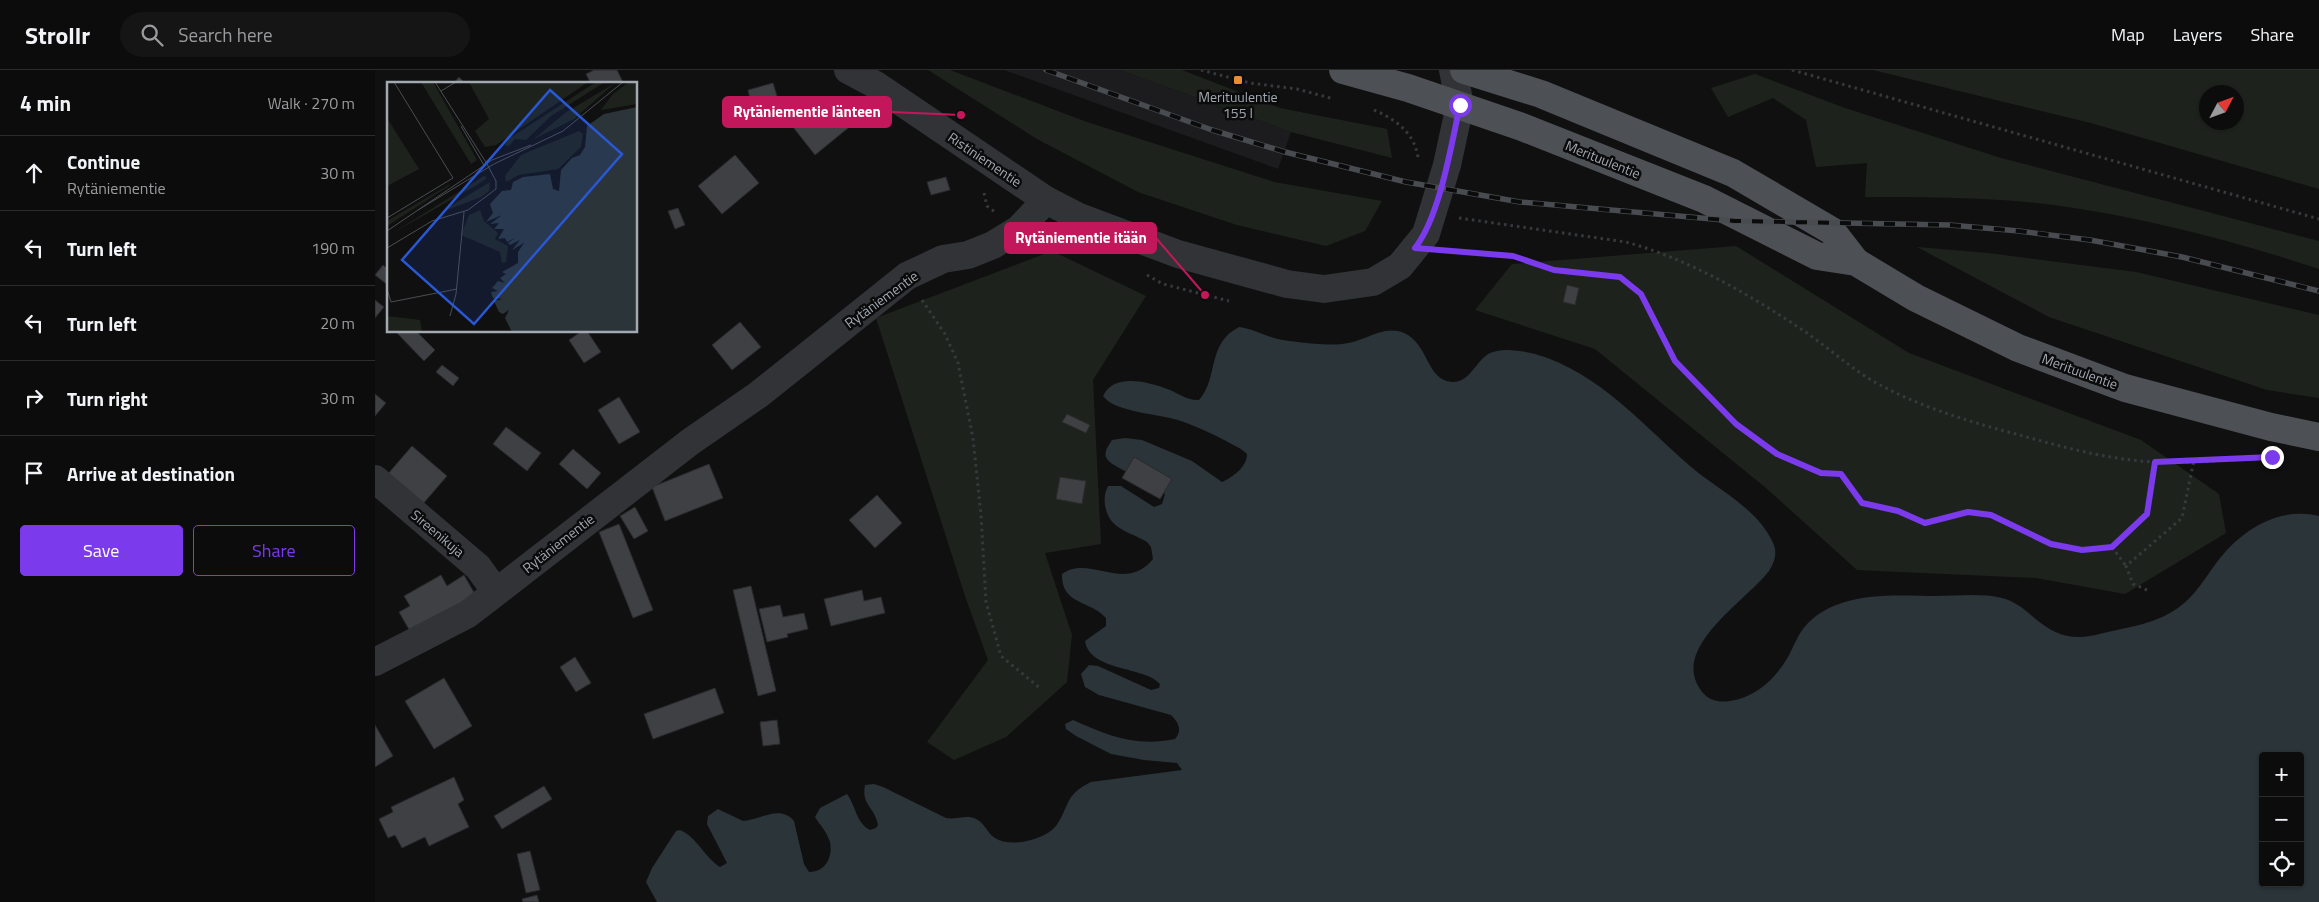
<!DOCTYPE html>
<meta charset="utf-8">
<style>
body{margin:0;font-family:"Titillium Web",sans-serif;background:#151516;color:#f1f3f6}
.controls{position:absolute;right:15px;bottom:15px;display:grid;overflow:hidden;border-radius:5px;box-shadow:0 1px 4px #0004}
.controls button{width:45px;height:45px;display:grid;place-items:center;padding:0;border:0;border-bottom:1px solid #2c2c2e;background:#0c0c0d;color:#f1f3f6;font:25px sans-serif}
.compass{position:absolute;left:1824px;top:15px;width:45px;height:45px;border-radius:50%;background:#0c0c0d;box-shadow:0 1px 4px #0004;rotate:49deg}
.stop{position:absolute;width:15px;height:15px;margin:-11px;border:4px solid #7c3aed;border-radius:50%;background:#fff}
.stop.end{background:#7c3aed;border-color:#fff;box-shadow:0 1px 5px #0008}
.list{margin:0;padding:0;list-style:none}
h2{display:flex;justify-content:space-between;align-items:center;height:65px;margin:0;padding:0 20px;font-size:21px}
h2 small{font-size:16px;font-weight:400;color:#9a9b9d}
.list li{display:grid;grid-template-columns:32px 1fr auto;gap:15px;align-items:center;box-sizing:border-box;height:75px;padding:0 20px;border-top:1px solid #2c2c2e}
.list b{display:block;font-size:19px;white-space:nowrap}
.list p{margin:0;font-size:16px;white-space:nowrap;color:#9a9b9d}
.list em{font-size:16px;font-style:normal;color:#9a9b9d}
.actions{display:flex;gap:10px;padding:15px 20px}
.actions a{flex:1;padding:11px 0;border:1px solid #7c3aed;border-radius:5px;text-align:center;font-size:18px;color:#7c3aed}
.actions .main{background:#7c3aed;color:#fff}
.icon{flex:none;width:28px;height:28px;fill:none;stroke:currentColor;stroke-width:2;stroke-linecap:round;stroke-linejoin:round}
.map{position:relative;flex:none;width:1944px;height:832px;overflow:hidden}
header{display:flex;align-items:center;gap:30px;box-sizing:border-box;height:70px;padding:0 25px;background:#0c0c0d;border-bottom:1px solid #2c2c2e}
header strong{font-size:24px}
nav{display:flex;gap:28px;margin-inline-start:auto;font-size:18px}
.search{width:350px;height:45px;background:#151516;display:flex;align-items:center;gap:12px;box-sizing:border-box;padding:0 18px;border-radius:28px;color:#9a9b9d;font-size:19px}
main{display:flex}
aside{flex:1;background:#0c0c0d}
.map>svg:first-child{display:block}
.built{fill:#1c1c1e}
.green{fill:#1d231c;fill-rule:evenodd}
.water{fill:#2a3439;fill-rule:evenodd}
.building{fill:#3f4044;stroke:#2a2a2d}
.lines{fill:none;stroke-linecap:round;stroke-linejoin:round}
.path{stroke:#373a3d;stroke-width:3;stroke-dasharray:2.5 4;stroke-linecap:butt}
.minor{stroke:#313336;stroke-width:28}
.major{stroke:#4d5055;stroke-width:28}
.rail-casing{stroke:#484b4f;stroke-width:5.5}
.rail{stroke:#0b0b0c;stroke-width:4;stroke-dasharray:11;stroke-linecap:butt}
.route{stroke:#7c3aed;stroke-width:6}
.poi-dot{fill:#e78d32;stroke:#0b0b0c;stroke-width:2}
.labels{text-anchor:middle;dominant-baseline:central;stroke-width:5;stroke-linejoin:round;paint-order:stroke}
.poi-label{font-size:14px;fill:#a2a9b1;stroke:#0b0b0c}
.street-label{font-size:14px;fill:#a2a9b1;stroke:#0b0b0c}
.inset-road{fill:none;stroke:#4a4d51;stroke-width:1}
.view{fill:#2a57d4;fill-opacity:0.15;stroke:#2a57d4;stroke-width:2.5}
.inset-edge{fill:none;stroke:#a2a9b1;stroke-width:2.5}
.leader{fill:none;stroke:#c2185b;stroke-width:2}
.callout-dot{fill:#c2185b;stroke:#0b0b0c;stroke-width:2}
.callout{fill:#c2185b;stroke:#c2185b;stroke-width:2}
.callout-label{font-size:15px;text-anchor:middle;font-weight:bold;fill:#fff}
</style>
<header>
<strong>Strollr</strong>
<div class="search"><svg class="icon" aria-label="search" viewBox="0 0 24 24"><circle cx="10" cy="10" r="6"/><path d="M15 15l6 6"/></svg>Search here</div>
<nav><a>Map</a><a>Layers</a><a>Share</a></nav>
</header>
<main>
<aside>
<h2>4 min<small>Walk · 270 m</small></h2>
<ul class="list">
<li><svg class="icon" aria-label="ahead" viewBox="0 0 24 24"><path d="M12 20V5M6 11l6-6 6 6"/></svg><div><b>Continue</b><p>Rytäniementie</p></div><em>30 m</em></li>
<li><svg class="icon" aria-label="left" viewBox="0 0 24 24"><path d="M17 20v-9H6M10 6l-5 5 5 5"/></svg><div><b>Turn left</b></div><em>190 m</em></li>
<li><svg class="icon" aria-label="left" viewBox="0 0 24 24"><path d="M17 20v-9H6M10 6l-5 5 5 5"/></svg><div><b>Turn left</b></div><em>20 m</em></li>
<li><svg class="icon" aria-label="right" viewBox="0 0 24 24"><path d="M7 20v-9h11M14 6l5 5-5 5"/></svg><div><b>Turn right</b></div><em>30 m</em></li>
<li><svg class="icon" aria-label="arrive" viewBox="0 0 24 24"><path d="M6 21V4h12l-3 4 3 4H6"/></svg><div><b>Arrive at destination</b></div></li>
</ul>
<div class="actions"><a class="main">Save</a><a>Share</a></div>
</aside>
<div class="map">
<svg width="1944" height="832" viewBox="0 0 1944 832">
<rect width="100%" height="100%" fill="#101011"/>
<polygon class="built" points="629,0 745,0 916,62 903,99"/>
<g class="green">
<polygon points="553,0 575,0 709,51 899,112 1007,131 990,161 951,176 862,155 763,122 662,69"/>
<polygon points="745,0 807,0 905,38 1012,59 1017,88 916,62"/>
<path d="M1498 0H1944V119L1716 53ZM1832 22H1862V52H1832Z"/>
<path d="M1380 4 1470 38 1626 88 1944 171V199C1859 171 1768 147 1679 135 1617 127 1553 127 1490 127L1492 93 1441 97 1431 50 1398 28 1353 47 1336 18Z"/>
<polygon points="1361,176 1534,283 1766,370 1844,424 1851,463 1750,524 1661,508 1482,500 1391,418 1220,279 1100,240 1137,194"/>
<polygon points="1542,177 1613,183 1761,202 1944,245 1944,328 1892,320 1674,247"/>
<polygon points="677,181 771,226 718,310 726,474 670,483 697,565 692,612 631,667 579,690 552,672 613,590 590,526 501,248"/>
</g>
<path class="water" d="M864 257C878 259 890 266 903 269 917 272 954 276 967 274 989 273 1007 254 1029 263 1054 274 1051 310 1077 312 1095 313 1101 290 1115 283 1129 277 1146 281 1160 284 1225 302 1271 359 1321 401 1346 421 1381 439 1396 469 1403 480 1401 490 1394 501 1372 530 1296 577 1325 619 1332 630 1343 633 1355 631 1381 627 1400 609 1413 587 1419 576 1423 563 1433 553 1443 543 1456 536 1470 532 1499 523 1532 526 1561 526 1583 526 1606 523 1627 528 1639 531 1648 538 1657 546 1684 569 1699 571 1733 562 1756 557 1784 552 1803 538 1820 526 1830 508 1842 492 1866 460 1904 436 1944 446V832H282L271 812 277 798 301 761 305 760C322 767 330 788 345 797L352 793 332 754 333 746 343 739 368 751C385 750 405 734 419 751L429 794 434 802C450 802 458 788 455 772 452 762 445 755 440 747L445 738 472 724C481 736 481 753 495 760L501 758 503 755C500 737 486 735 490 715L499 714 508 717 571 748C581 750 592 744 601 749 610 753 612 763 620 768 635 778 670 770 681 756 695 736 689 725 716 712L807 700 802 693 769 690 736 684 701 666 691 659 690 654 698 650C734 666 760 677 800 669 808 660 803 652 796 645L724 625 710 617 706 604 714 595 723 596 776 620 784 618 785 614C770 596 715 602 710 571L731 556V548C715 530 686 535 687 504 715 484 750 524 778 489L776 477 772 472C754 461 734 460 730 435 729 428 730 422 733 416H746L779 437 787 434 790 424C779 411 734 398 731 387 729 381 734 375 737 370L750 368 767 370 817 391 847 412C858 407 872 397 872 384L866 379C846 368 824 357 803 350 784 344 739 342 728 326 739 302 775 312 795 320 804 324 814 331 824 330 844 308 831 274 864 257ZM1888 686H1925V813H1888Z"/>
<g class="building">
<polygon points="219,0 242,0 249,14 216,14 211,4"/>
<polygon points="84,7 91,14 78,14"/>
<polygon points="398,13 402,26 376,33 373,20"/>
<polygon points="455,27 478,54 440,85 418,57"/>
<polygon points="360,85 384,113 347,144 323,116"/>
<polygon points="571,107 575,120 556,125 552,112"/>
<polygon points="303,138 310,155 300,159 293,141"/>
<polygon points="8,195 14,200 14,216 0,205"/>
<polygon points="1192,215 1204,218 1200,235 1188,232"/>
<polygon points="0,230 9,237 0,248"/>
<polygon points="365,252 386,277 357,300 337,275"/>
<polygon points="20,261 41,261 60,280 49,291"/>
<polygon points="207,261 212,261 226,282 209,293 194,270"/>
<polygon points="67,295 84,308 78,316 61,302"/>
<polygon points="0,324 11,333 0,346"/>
<polygon points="244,327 265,362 244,374 223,340"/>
<polygon points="692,344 715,355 711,363 687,352"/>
<polygon points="131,357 166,383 152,401 118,374"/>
<polygon points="37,376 72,406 47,435 12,405"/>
<polygon points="198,379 226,403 212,419 184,394"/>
<polygon points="759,387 797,409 785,429 747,408"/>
<polygon points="334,394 348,428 290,451 277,417"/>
<polygon points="685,407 711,411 707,434 681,429"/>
<polygon points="502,425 527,453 500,478 474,450"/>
<polygon points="260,437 273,461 259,469 245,446"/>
<polygon points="244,454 278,540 258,548 224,462"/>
<polygon points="66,505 72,516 89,505 101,526 36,563 24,542 35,536 29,526"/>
<polygon points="376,516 401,621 383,626 358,520"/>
<polygon points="487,520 489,531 506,527 510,543 456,556 449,529"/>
<polygon points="405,535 408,547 429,543 433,559 412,564 413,567 392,572 384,539"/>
<polygon points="200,587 216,613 201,622 185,597"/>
<polygon points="69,608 97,656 59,679 30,631"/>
<polygon points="340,618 349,643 278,669 269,644"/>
<polygon points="402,650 405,674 388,676 385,652"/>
<polygon points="0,655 18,686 0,697"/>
<polygon points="79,707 89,730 83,734 94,757 54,776 50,767 27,778 20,765 13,768 4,749 18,742 16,737"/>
<polygon points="169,716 177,729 127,759 119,746"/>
<polygon points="155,781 165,820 151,823 142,784"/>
<polygon points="162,825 164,832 148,832 147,829"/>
</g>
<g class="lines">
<g class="path">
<polyline points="826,0 875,13 922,19 959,29"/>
<polyline points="1417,0 1944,149"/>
<path d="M999 40C1020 49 1040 63 1043 88"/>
<polyline points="609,123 612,136 620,142"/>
<path d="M1084 148 1251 172C1313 189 1372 223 1426 259 1450 275 1472 295 1496 310 1540 335 1588 350 1637 363 1684 376 1729 389 1778 392 1816 394 1856 389 1895 388"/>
<polyline points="1074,181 1138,186 1179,200 1245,207 1266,224 1301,291 1361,354 1402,384 1447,403 1466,404 1487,433 1523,441 1550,453 1593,442 1616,445 1676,474 1707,480 1737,477 1772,444 1780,392"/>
<polyline points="772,205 788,214 854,231"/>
<polyline points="547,230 570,264 583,293 598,368 606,445 611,532 626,586 666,619"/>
<polyline points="1737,477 1751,496"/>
<polyline points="1772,520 1758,514 1751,496 1807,448 1819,390"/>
</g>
<g class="minor">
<polyline points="473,0 501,15 671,130 702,146 803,184 912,214 949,219 998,212 1025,196 1051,164 1072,95 1085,35 1078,0"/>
<polyline points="0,409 103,497 121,522"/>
<polyline points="0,592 93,544 315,372 383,325 532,206 568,189 593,185 618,175 644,159 671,130"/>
</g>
<g class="major">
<polyline points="968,0 1033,18 1147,57 1329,129 1442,186 1481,192 1541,228 1643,278 1750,318 1896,357 1944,367"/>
<polyline points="1089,0 1166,24 1358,103 1457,161 1481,192"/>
</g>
<g class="rail-casing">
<polyline id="rail" points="671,0 837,60 910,82 1031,112 1145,132 1360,151 1575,155 1644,161 1715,170 1807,187 1944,221"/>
</g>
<use href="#rail" class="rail"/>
</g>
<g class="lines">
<path class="route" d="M1085 35C1076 76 1065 146 1040 178L1138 186 1179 200 1245 207 1266 224 1300 291 1361 354 1402 384 1446 403 1466 404 1487 433 1523 441 1550 453 1593 442 1616 445 1676 474 1707 480 1737 477 1772 444 1780 392 1897 387"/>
</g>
<rect class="poi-dot" x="858" y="5" width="10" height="10" rx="2.5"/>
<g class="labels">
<g class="poi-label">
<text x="863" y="26">Merituulentie<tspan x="863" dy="16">155 I</tspan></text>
</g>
<g class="street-label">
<text transform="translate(610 89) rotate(34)">Ristiniementie</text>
<text transform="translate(1228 89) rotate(22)">Merituulentie</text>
<text transform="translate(506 229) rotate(-36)">Rytäniementie</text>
<text transform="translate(1705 301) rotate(20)">Merituulentie</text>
<text transform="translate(63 463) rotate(40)">Sireenikuja</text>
<text transform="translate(183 473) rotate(-38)">Rytäniementie</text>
</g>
</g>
<g transform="translate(12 12)">
<rect width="250" height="250" fill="#101011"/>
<path d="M34 0H46L90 78 84 82ZM82 0H201L109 63 98 65 88 49 102 37ZM209 0H218L164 34 139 58 128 57 122 64 118 63 120 58ZM242 0H250V22L214 28 225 13ZM228 1 187 37 147 57 178 31ZM0 36 32 87 0 104ZM192 49 196 52 194 65 171 87 132 93 119 100 118 94 134 73ZM97 94 100 96 90 103 4 152ZM103 100 102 109 94 115 52 131ZM63 102 62 104 0 144V139ZM93 128 97 139 111 151 108 157 121 164 119 180 115 181 113 170 74 153 82 133ZM0 234 33 238 35 250H0Z" fill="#1d231c"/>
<path d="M250 25V250H125L118 236 122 228 116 232 112 230 107 219 115 217 106 216 104 210 111 209 105 206 111 199 118 201 113 196 119 192 115 190 131 181V170L137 161 125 168 133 158 123 163 121 161 128 156 120 160 118 156 111 157 117 147H107L112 141 103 142 115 133 99 140 106 131 103 122 115 109 124 108 126 100 136 95 163 92 166 107 172 109 174 88 185 76 193 73 198 65 200 44 217 32Z" fill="#2a3439"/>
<path class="inset-road" d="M54 9 69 0M74 44 98 85M31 128 107 82 176 49 236 0M0 136 66 96 7 0M0 149 105 78 144 63M0 166 45 139 81 128 109 107V99L100 82 48 0M0 207 4 220 70 207M63 234 69 212 77 130"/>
<path class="view" d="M163 8 235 72 87 242 15 178Z"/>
<rect width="250" height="250" class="inset-edge"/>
</g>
<path class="leader" d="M586 45L516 42M830 225L781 168"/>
<g class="callout-dot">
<circle cx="586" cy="45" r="5"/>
<circle cx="830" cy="225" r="5"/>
</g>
<g class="callout">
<rect x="348" y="27" width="168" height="30" rx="5"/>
<rect x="630" y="153" width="151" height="30" rx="5"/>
</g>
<g class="callout-label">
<text x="432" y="47">Rytäniementie länteen</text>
<text x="706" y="173">Rytäniementie itään</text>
</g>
</svg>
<div class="controls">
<button>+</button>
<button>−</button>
<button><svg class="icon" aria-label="locate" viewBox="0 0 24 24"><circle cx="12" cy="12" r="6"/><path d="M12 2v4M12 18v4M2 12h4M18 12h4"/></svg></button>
</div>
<svg class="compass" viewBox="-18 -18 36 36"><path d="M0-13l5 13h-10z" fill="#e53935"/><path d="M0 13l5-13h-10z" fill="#9a9b9d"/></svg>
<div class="stop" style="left:1085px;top:35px"></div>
<div class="stop end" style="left:1897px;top:387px"></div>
</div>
</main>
